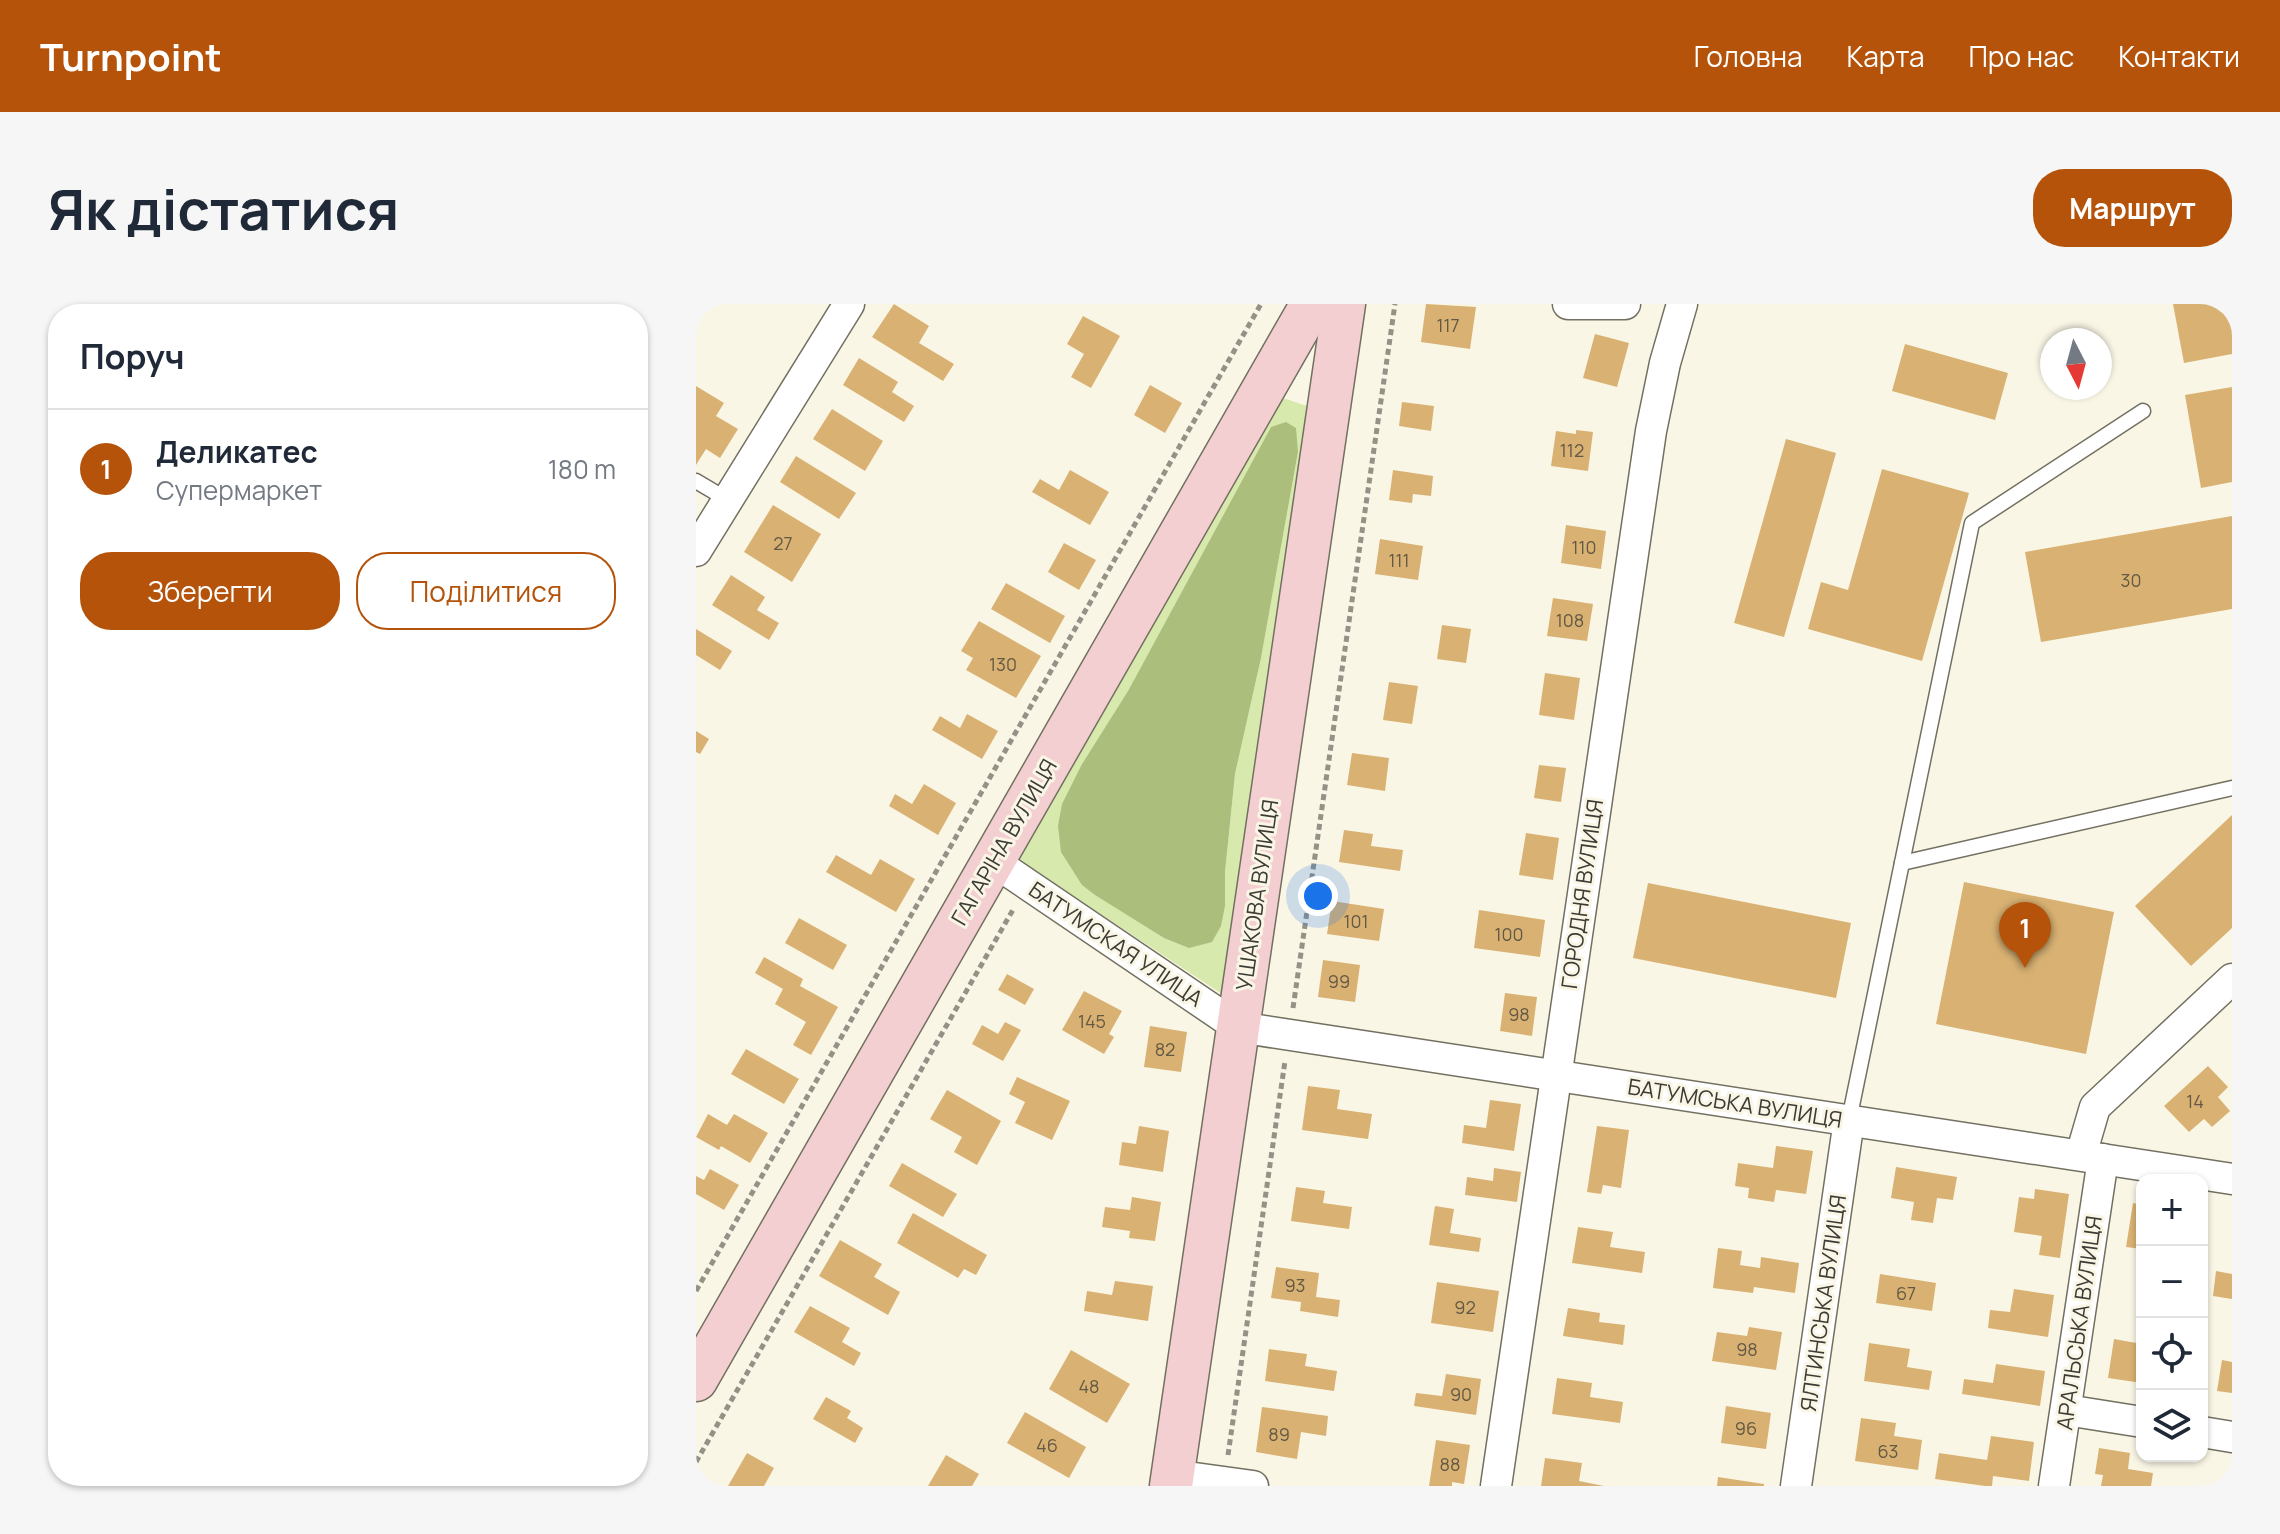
<!DOCTYPE html>
<html lang="uk">
<meta charset="utf-8">
<style>
body{margin:0;font-family:Manrope,sans-serif;background:#f6f6f7;color:#1f2937}
.controls{position:absolute;right:24px;bottom:24px;display:grid;overflow:hidden;border-radius:16px;box-shadow:0 2px 6px #0004}
.controls button{width:72px;height:72px;display:grid;place-items:center;padding:0;border:0;border-bottom:2px solid #e0e1e3;background:#fff;color:#1f2937;font:40px sans-serif}
.compass{position:absolute;left:1344px;top:24px;width:72px;height:72px;border-radius:50%;background:#fff;box-shadow:0 2px 6px #0004;rotate:174deg}
.you{position:absolute;left:622px;top:592px;width:28px;height:28px;margin:-20px;border:6px solid #fff;border-radius:50%;background:#1a73e8;box-shadow:0 0 0 12px #1a73e833}
.badge{display:grid;place-items:center;width:52px;height:52px;border-radius:50%;background:#b45309;color:#fff;font-size:26px;font-weight:700}
.pin{position:absolute;translate:-50% -66px;filter:drop-shadow(0 2px 4px #0008)}
.pin::after{content:'';position:absolute;top:42px;width:28px;height:24px;background:inherit;clip-path:polygon(0 0,100% 0,50% 100%)}
.list{margin:0;padding:0;list-style:none}
h2{display:flex;justify-content:space-between;align-items:center;height:104px;margin:0;padding:0 32px;font-size:34px}
h2 small{font-size:26px;font-weight:400;color:#747a83}
.list li{display:grid;grid-template-columns:52px 1fr auto;gap:24px;align-items:center;box-sizing:border-box;height:120px;padding:0 32px;border-top:2px solid #e0e1e3}
.list b{display:block;font-size:30px;white-space:nowrap}
.list p{margin:0;font-size:26px;white-space:nowrap;color:#747a83}
.list em{font-size:26px;font-style:normal;color:#747a83}
.actions{display:flex;gap:16px;padding:24px 32px}
.actions a{flex:1;padding:18px 0;border:2px solid #b45309;border-radius:32px;text-align:center;font-size:28px;color:#b45309}
.actions .main{background:#b45309;color:#fff}
.icon{flex:none;width:44px;height:44px;fill:none;stroke:currentColor;stroke-width:2;stroke-linecap:round;stroke-linejoin:round}
.map{position:relative;flex:none;width:1536px;height:1182px;overflow:hidden;border-radius:32px}
header{display:flex;align-items:center;gap:48px;box-sizing:border-box;height:112px;padding:0 40px;background:#b45309;color:#fff}
header strong{font-size:38px}
nav{display:flex;gap:44px;margin-inline-start:auto;font-size:28px}
.intro{display:flex;align-items:center;justify-content:space-between;box-sizing:border-box;height:192px;padding:0 48px}
h1{margin:0;font-size:56px}
.button{padding:20px 36px;border-radius:32px;background:#b45309;color:#fff;font-size:28px;font-weight:700}
main{display:flex;gap:48px;padding:0 48px}
aside{flex:1;background:#fff;border-radius:32px;box-shadow:0 2px 6px #0004}
.map>svg:first-child{display:block}
.green{fill:#d8e9ae;fill-rule:evenodd}
.forest{fill:#abbe7b}
.building{fill:#d9b273}
.lines{fill:none;stroke-linecap:round;stroke-linejoin:round}
.lane-casing{stroke:#737061;stroke-width:17}
.street-casing{stroke:#737061;stroke-width:33}
.secondary-casing{stroke:#737061;stroke-width:45}
.path{stroke:#949186;stroke-width:5;stroke-dasharray:6 4;stroke-linecap:butt}
.lane{stroke:#fff;stroke-width:14}
.street{stroke:#fff;stroke-width:30}
.secondary{stroke:#f4cfd2;stroke-width:42}
.labels{text-anchor:middle;dominant-baseline:central;stroke-width:6;stroke-linejoin:round;paint-order:stroke}
.number-label{font-size:18px;fill:#645944}
.street-label{font-size:22px;fill:#3d3b35;stroke:#faf6e6}
</style>
<header>
<strong>Turnpoint</strong>
<nav><a>Головна</a><a>Карта</a><a>Про нас</a><a>Контакти</a></nav>
</header>
<div class="intro"><h1>Як дістатися</h1><a class="button">Маршрут</a></div>
<main>
<aside>
<h2>Поруч<small></small></h2>
<ul class="list">
<li><span class="badge">1</span><div><b>Деликатес</b><p>Супермаркет</p></div><em>180 m</em></li>
</ul>
<div class="actions"><a class="main">Зберегти</a><a>Поділитися</a></div>
</aside>
<div class="map">
<svg width="1536" height="1182" viewBox="0 0 1536 1182">
<rect width="100%" height="100%" fill="#faf6e6"/>
<path class="green" d="M578 91 617 104 529 692 318 553ZM575 123 602 148 565 354 539 470 529 568V602L468 634 386 581V460L432 387Z"/>
<polygon class="forest" points="590,118 600,124 602,148 565,354 539,470 529,568 529,602 525,622 516,638 493,644 468,634 399,591 386,581 365,548 362,522 366,500 386,460 432,387 575,123"/>
<g class="building">
<polygon points="198,0 233,22 223,39 258,60 247,77 176,33"/>
<polygon points="730,0 780,3 774,45 725,38"/>
<polygon points="1477,0 1536,0 1536,50 1488,59"/>
<polygon points="387,12 424,32 395,84 375,73 388,50 371,40"/>
<polygon points="899,30 933,39 921,83 887,74"/>
<polygon points="1209,40 1312,69 1299,116 1196,87"/>
<polygon points="163,54 202,78 196,88 218,102 208,118 147,81"/>
<polygon points="454,81 486,99 469,129 438,111"/>
<polygon points="0,82 28,99 20,112 42,125 24,154 10,145 0,161"/>
<polygon points="1536,83 1536,178 1505,184 1489,91"/>
<polygon points="706,98 738,102 735,127 703,122"/>
<polygon points="136,105 187,137 169,167 117,135"/>
<polygon points="880,126 897,128 892,167 855,162 860,127 880,130"/>
<polygon points="1090,135 1140,149 1088,333 1038,319"/>
<polygon points="100,152 160,189 143,215 84,178"/>
<polygon points="1186,165 1273,189 1226,357 1112,325 1125,278 1152,286"/>
<polygon points="374,166 413,188 394,221 336,188 344,175 363,186"/>
<polygon points="697,166 737,172 735,192 717,190 716,199 693,196"/>
<polygon points="77,201 125,230 96,278 48,248"/>
<polygon points="1536,212 1536,305 1345,338 1329,248"/>
<polygon points="870,221 910,227 905,265 865,259"/>
<polygon points="684,235 727,242 722,276 679,270"/>
<polygon points="368,239 400,256 383,286 352,268"/>
<polygon points="35,271 69,293 61,306 83,319 73,336 16,301"/>
<polygon points="310,279 369,312 354,339 295,305"/>
<polygon points="857,294 897,300 891,337 851,332"/>
<polygon points="283,317 345,352 320,394 270,366 277,354 265,347"/>
<polygon points="746,321 775,325 770,359 741,355"/>
<polygon points="0,325 36,347 24,366 0,351"/>
<polygon points="849,369 884,374 878,416 843,411"/>
<polygon points="693,378 722,382 716,420 687,416"/>
<polygon points="271,410 302,427 286,455 236,426 244,412 264,424"/>
<polygon points="0,427 13,435 4,450 0,448"/>
<polygon points="656,449 693,454 689,487 651,481"/>
<polygon points="843,461 870,464 865,498 838,494"/>
<polygon points="228,480 260,499 242,531 193,502 199,490 216,500"/>
<polygon points="1536,511 1536,624 1495,662 1439,602"/>
<polygon points="648,526 677,530 675,542 707,546 704,567 643,558"/>
<polygon points="830,529 863,534 857,576 823,571"/>
<polygon points="140,551 175,571 184,555 219,575 200,608 130,568"/>
<polygon points="1268,578 1418,608 1390,750 1240,720"/>
<polygon points="952,579 1155,619 1140,694 937,654"/>
<polygon points="636,597 688,605 683,637 631,630"/>
<polygon points="783,606 849,616 844,653 778,644"/>
<polygon points="103,614 151,641 137,666 89,639"/>
<polygon points="68,653 107,675 104,682 142,703 115,751 97,741 110,718 79,700 87,685 59,669"/>
<polygon points="627,656 664,661 659,698 622,693"/>
<polygon points="311,670 338,685 329,701 302,686"/>
<polygon points="388,687 426,707 413,730 418,733 408,750 366,726"/>
<polygon points="809,689 841,693 836,732 804,727"/>
<polygon points="309,718 325,726 307,757 276,740 286,721 302,730"/>
<polygon points="454,722 491,728 485,768 448,763"/>
<polygon points="50,745 103,775 88,800 35,770"/>
<polygon points="1512,762 1532,783 1522,793 1534,807 1516,823 1508,815 1493,828 1468,802"/>
<polygon points="321,773 374,797 356,836 319,819 329,798 313,790"/>
<polygon points="612,782 644,786 641,805 676,810 672,835 606,826"/>
<polygon points="251,786 305,817 281,861 258,848 266,833 234,815"/>
<polygon points="794,796 825,800 818,847 766,839 768,821 790,824"/>
<polygon points="12,810 31,821 38,810 72,829 54,859 25,842 23,846 0,833"/>
<polygon points="443,822 473,827 467,868 423,861 426,838 440,840"/>
<polygon points="901,822 933,826 925,884 907,881 905,890 891,888"/>
<polygon points="1080,842 1117,847 1110,890 1080,886 1078,898 1052,894 1053,884 1039,882 1042,859 1077,864"/>
<polygon points="206,859 261,890 247,913 193,882"/>
<polygon points="1200,863 1261,873 1257,896 1241,894 1237,919 1215,916 1218,898 1195,894"/>
<polygon points="798,864 825,868 821,898 769,891 771,873 797,877"/>
<polygon points="14,865 43,881 28,906 0,890 0,872 8,876"/>
<polygon points="600,883 629,887 627,899 656,903 653,925 595,917"/>
<polygon points="1339,885 1373,890 1364,954 1343,951 1346,932 1318,928 1323,893 1338,895"/>
<polygon points="436,893 465,898 459,937 433,934 434,927 406,923 409,903 434,906"/>
<polygon points="1437,899 1446,901 1446,945 1430,943"/>
<polygon points="739,902 758,905 754,929 785,934 783,948 733,941"/>
<polygon points="217,909 291,951 280,971 268,965 262,974 201,939"/>
<polygon points="882,923 917,928 914,943 949,948 946,969 876,959"/>
<polygon points="144,936 186,960 178,973 204,988 192,1011 123,972"/>
<polygon points="1022,944 1046,947 1044,961 1064,964 1065,953 1103,959 1099,989 1058,983 1057,989 1017,984"/>
<polygon points="580,963 623,969 620,993 644,996 642,1013 604,1007 605,998 575,994"/>
<polygon points="1520,967 1536,970 1536,995 1517,992"/>
<polygon points="1184,970 1240,979 1236,1007 1180,999"/>
<polygon points="419,977 457,982 452,1017 388,1007 391,987 416,991"/>
<polygon points="741,978 803,987 797,1028 735,1019"/>
<polygon points="1318,985 1358,991 1352,1033 1292,1024 1294,1006 1314,1008"/>
<polygon points="114,1002 154,1024 146,1038 165,1049 158,1062 98,1028"/>
<polygon points="872,1004 904,1009 903,1018 929,1021 927,1041 867,1032"/>
<polygon points="1053,1023 1086,1028 1080,1066 1016,1057 1021,1028 1051,1032"/>
<polygon points="1418,1035 1446,1040 1446,1079 1412,1074"/>
<polygon points="1173,1039 1214,1045 1211,1063 1236,1067 1233,1086 1168,1077"/>
<polygon points="573,1045 611,1050 609,1062 641,1067 638,1087 569,1077"/>
<polygon points="375,1046 434,1080 411,1119 353,1085"/>
<polygon points="1526,1056 1536,1058 1536,1089 1521,1087"/>
<polygon points="1300,1060 1349,1067 1344,1102 1266,1090 1268,1075 1297,1079"/>
<polygon points="750,1070 785,1075 780,1111 718,1102 720,1089 746,1092"/>
<polygon points="861,1074 896,1079 894,1093 927,1098 924,1119 856,1110"/>
<polygon points="130,1093 155,1107 151,1114 167,1124 159,1139 117,1115"/>
<polygon points="1030,1102 1075,1109 1070,1145 1025,1139"/>
<polygon points="566,1103 632,1112 630,1132 605,1128 601,1155 560,1148"/>
<polygon points="329,1108 390,1143 373,1174 311,1139"/>
<polygon points="1165,1114 1200,1119 1198,1132 1226,1136 1222,1166 1159,1157"/>
<polygon points="1295,1132 1338,1138 1333,1177 1297,1172 1296,1182 1289,1182 1239,1175 1243,1149 1291,1156"/>
<polygon points="740,1136 774,1141 768,1180 756,1178 756,1182 733,1182"/>
<polygon points="1403,1144 1434,1149 1432,1165 1457,1169 1455,1182 1405,1182 1407,1171 1399,1170"/>
<polygon points="51,1149 78,1164 68,1182 32,1182"/>
<polygon points="250,1151 283,1170 276,1182 232,1182"/>
<polygon points="849,1154 886,1159 883,1177 908,1182 845,1182"/>
<polygon points="1022,1173 1068,1180 1068,1182 1021,1182"/>
</g>
<g class="lines">
<g class="lane-casing">
<g id="lane">
<polyline points="0,177 32,196"/>
<polyline points="1206,559 1536,484"/>
<polyline points="1153,816 1276,219 1447,107"/>
</g>
</g>
<g class="street-casing">
<g id="street">
<polyline points="872,0 929,0"/>
<polyline points="0,247 153,0"/>
<polyline points="297,557 542,723 1536,875"/>
<polyline points="1385,851 1399,803 1536,675"/>
<polyline points="1370,1106 1446,1118"/>
<polyline points="1506,1128 1536,1133"/>
<polyline points="477,1171 557,1182"/>
<polyline points="800,1182 955,127 969,59 986,0"/>
<polyline points="1100,1182 1153,816"/>
<polyline points="1358,1182 1407,855"/>
</g>
</g>
<g class="secondary-casing">
<g id="secondary">
<polyline points="0,1076 616,0"/>
<polyline points="475,1182 648,0"/>
</g>
</g>
<g class="path">
<polyline points="597,704 699,0"/>
<polyline points="0,987 565,0"/>
<polyline points="532,1151 589,757"/>
<polyline points="0,1158 318,604"/>
</g>
<use href="#lane" class="lane"/>
<use href="#street" class="street"/>
<use href="#secondary" class="secondary"/>
</g>
<g class="labels">
<g class="number-label">
<text x="752" y="21">117</text>
<text x="876" y="146">112</text>
<text x="87" y="239">27</text>
<text x="888" y="243">110</text>
<text x="703" y="256">111</text>
<text x="1435" y="276">30</text>
<text x="874" y="316">108</text>
<text x="307" y="360">130</text>
<text x="660" y="617">101</text>
<text x="813" y="630">100</text>
<text x="643" y="677">99</text>
<text x="823" y="710">98</text>
<text x="396" y="717">145</text>
<text x="469" y="745">82</text>
<text x="1499" y="797">14</text>
<text x="599" y="981">93</text>
<text x="1210" y="989">67</text>
<text x="769" y="1003">92</text>
<text x="1051" y="1045">98</text>
<text x="393" y="1082">48</text>
<text x="765" y="1090">90</text>
<text x="1050" y="1124">96</text>
<text x="583" y="1130">89</text>
<text x="351" y="1141">46</text>
<text x="1192" y="1147">63</text>
<text x="754" y="1160">88</text>
</g>
<g class="street-label">
<text transform="translate(308 538) rotate(-60)">ГАГАРІНА ВУЛИЦЯ</text>
<text transform="translate(886 590) rotate(-82)">ГОРОДНЯ ВУЛИЦЯ</text>
<text transform="translate(561 591) rotate(-82)">УШАКОВА ВУЛИЦЯ</text>
<text transform="translate(420 640) rotate(34)">БАТУМСКАЯ УЛИЦА</text>
<text transform="translate(1039 799) rotate(9)">БАТУМСЬКА ВУЛИЦЯ</text>
<text transform="translate(1127 999) rotate(-82)">ЯЛТИНСЬКА ВУЛИЦЯ</text>
<text transform="translate(1383 1019) rotate(-82)">АРАЛЬСЬКА ВУЛИЦЯ</text>
</g>
</g>
</svg>
<div class="controls">
<button>+</button>
<button>−</button>
<button><svg class="icon" aria-label="locate" viewBox="0 0 24 24"><circle cx="12" cy="12" r="6"/><path d="M12 2v4M12 18v4M2 12h4M18 12h4"/></svg></button>
<button><svg class="icon" aria-label="layers" viewBox="0 0 24 24"><path d="M12 4l9 5-9 5-9-5zM3 14l9 5 9-5"/></svg></button>
</div>
<svg class="compass" viewBox="-18 -18 36 36"><path d="M0-13l5 13h-10z" fill="#e53935"/><path d="M0 13l5-13h-10z" fill="#747a83"/></svg>
<div class="you"></div>
<div class="pin badge" style="left:1329px;top:664px">1</div>
</div>
</main>
